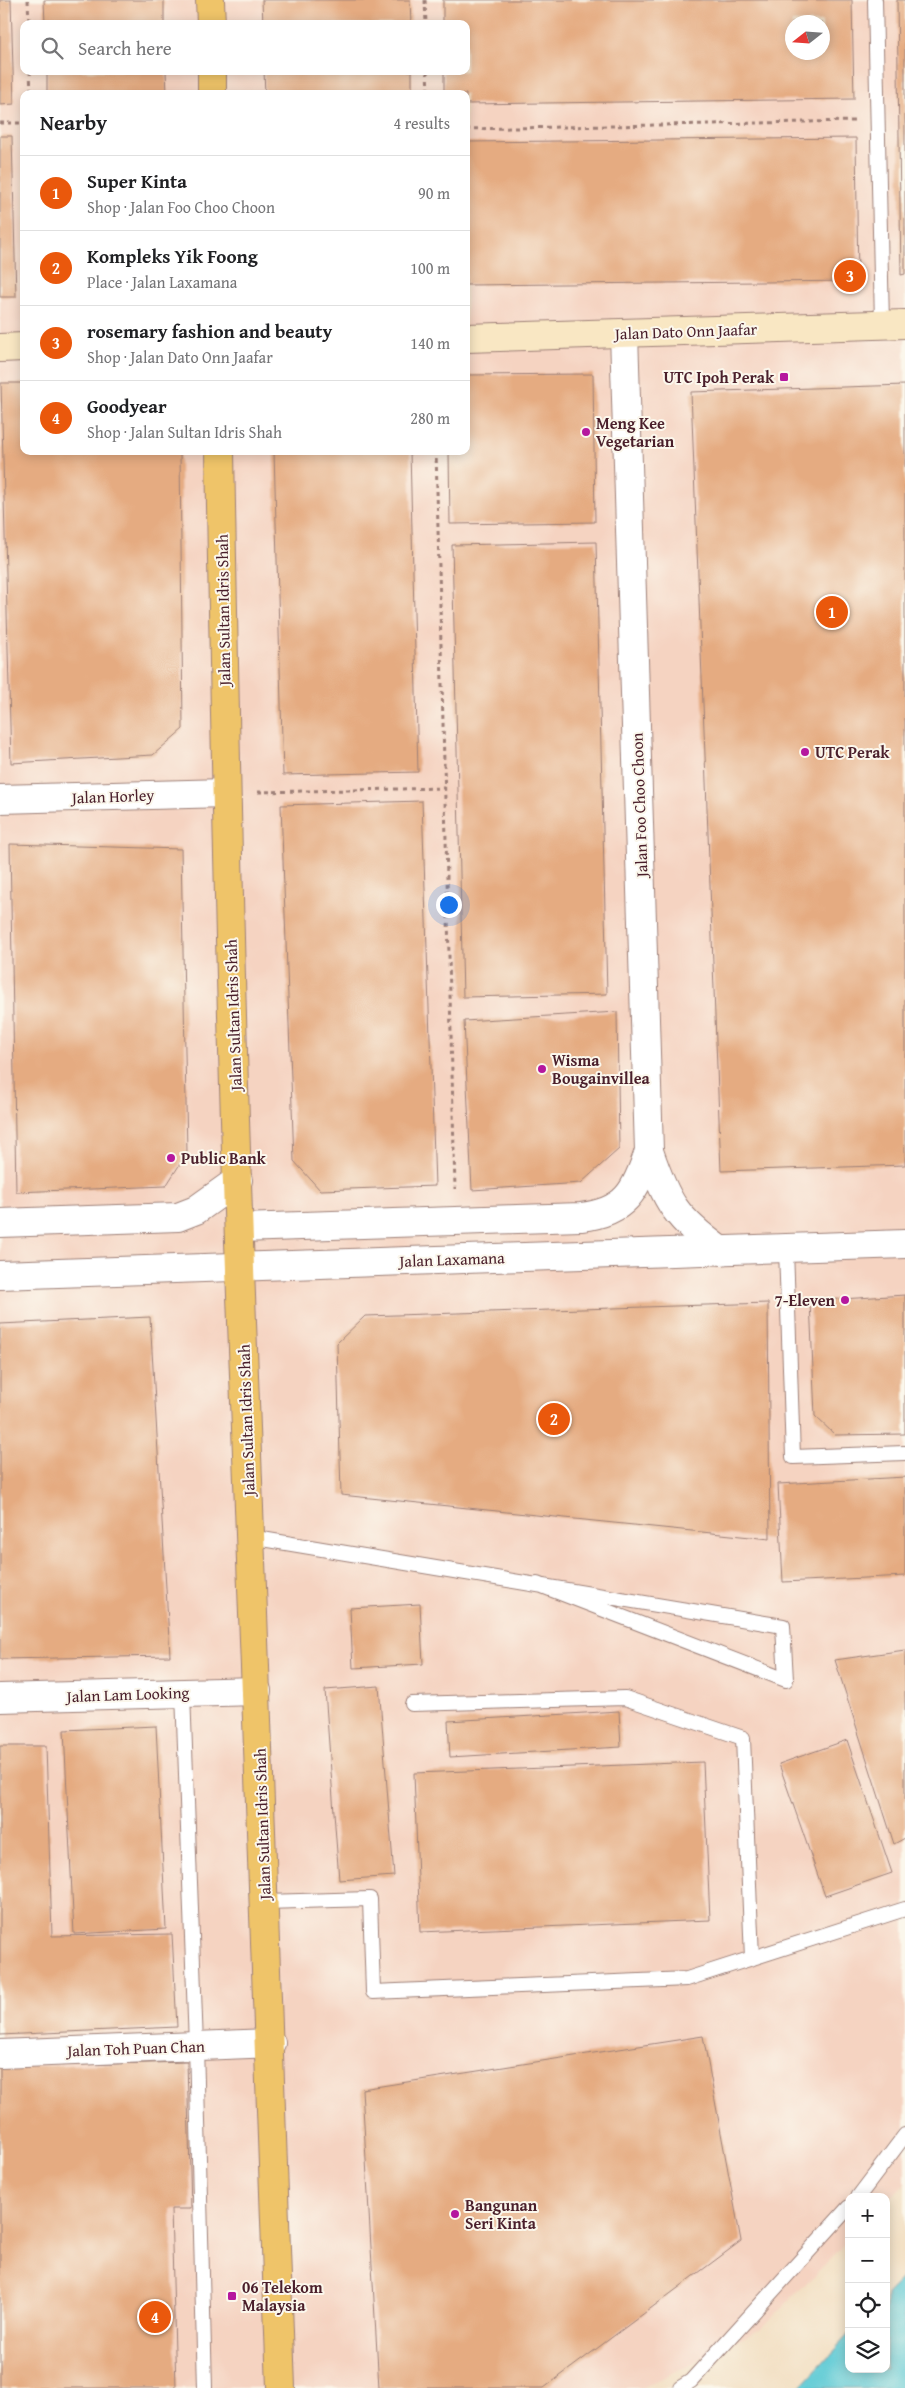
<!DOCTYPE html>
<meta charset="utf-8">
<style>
body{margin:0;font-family:"Gentium Book Plus",serif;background:#f2f2f2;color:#202124}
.controls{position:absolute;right:15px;bottom:15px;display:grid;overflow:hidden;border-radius:10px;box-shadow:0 2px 12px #0003}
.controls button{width:45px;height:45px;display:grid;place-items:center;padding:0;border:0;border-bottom:1px solid #e0e0e0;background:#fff;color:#202124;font:25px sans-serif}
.compass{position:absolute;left:785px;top:15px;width:45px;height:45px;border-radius:50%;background:#fff;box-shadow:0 2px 12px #0003;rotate:253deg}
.you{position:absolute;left:448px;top:904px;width:18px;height:18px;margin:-12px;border:4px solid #fff;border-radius:50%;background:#1a73e8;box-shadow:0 0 0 8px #1a73e833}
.badge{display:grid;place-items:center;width:32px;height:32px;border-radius:50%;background:#ea580c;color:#fff;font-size:16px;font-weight:700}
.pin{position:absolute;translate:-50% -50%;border:2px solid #fff;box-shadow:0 1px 5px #0006}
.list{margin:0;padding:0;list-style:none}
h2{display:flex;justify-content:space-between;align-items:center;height:65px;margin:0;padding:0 20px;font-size:21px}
h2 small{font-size:16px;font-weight:400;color:#757577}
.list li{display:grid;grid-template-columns:32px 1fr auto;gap:15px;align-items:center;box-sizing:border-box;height:75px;padding:0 20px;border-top:1px solid #e0e0e0}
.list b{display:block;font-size:19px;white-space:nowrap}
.list p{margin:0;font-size:16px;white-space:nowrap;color:#757577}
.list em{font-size:16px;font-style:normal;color:#757577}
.icon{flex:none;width:28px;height:28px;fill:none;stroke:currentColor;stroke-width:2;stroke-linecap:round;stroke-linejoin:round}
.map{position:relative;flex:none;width:905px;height:2388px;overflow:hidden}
.search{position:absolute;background:#fff;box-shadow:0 2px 12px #0003;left:20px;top:20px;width:450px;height:55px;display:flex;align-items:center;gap:12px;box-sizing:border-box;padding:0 18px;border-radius:10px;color:#757577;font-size:19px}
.panel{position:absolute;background:#fff;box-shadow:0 2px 12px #0003;left:20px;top:90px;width:450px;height:365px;border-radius:10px}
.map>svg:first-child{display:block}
.built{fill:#f5d3c1;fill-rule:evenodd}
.water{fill:#5dcad5;stroke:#547480}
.building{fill:#e5ab81;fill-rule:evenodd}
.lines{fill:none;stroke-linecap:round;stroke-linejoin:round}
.service-casing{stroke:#9e8078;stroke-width:16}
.minor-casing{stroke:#9e8078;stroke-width:30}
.tertiary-casing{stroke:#9e8078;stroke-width:30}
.secondary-casing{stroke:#9e8078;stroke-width:30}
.trunk-casing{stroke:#9e8078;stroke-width:30}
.path{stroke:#9e8078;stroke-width:3;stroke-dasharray:4 4;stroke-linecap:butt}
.service{stroke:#fff;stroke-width:14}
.minor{stroke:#fff;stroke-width:28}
.tertiary{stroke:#fff;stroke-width:28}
.secondary{stroke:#f9e7c3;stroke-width:28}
.trunk{stroke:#efc469;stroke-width:28}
.poi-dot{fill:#b5179e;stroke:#fbf7ec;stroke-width:2}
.labels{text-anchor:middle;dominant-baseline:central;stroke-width:4;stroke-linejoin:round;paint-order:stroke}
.street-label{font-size:16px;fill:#4a1f2b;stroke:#fbf7ec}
.poi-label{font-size:16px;font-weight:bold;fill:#4a1f2b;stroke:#fbf7ec;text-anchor:start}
</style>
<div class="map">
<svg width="905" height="2388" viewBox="0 0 905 2388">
<rect width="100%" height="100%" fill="#fbf7ec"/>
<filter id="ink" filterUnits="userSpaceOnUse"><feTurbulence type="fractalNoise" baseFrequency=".02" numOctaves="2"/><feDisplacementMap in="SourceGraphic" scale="10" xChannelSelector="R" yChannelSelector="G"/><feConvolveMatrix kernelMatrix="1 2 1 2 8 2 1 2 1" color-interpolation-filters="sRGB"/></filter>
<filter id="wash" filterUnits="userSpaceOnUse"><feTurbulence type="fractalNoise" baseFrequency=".0096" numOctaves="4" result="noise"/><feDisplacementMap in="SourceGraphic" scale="20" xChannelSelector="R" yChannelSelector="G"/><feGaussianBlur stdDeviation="1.12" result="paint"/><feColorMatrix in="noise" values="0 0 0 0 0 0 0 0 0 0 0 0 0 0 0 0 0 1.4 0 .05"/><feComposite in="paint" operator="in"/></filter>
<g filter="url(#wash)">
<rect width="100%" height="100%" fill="#f3e0c4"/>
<path class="built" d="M0 0H905V2184L886 2203V2197H849V2240L761 2329 642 2388H0ZM792 22H822V52H792ZM24 24H466V71H24ZM24 94H466V451H24Z"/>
<polygon class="water" points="905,2276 905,2388 799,2388 849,2334 849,2369 886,2369 886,2295"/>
<g id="blocks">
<g class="building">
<polygon points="0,0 11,0 14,104 0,105"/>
<polygon points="44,0 164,0 164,24 45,24"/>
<polygon points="262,0 410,0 411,24 263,24"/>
<path d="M443 0H852L854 99 466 104V94H444V71H466V24H443ZM792 22H822V52H792Z"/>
<polygon points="897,0 905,0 905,274 901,275"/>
<polygon points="47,71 166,71 167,94 47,94"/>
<polygon points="264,71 412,71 412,94 265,94"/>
<polygon points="0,136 12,136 16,297 0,297"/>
<polygon points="856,138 858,281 466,285 466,142"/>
<polygon points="593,374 595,522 450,524 449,451 466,451 466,375"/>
<polygon points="1,383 24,383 24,451 180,451 183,729 153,755 11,763"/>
<polygon points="905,385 905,1165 721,1171 691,392"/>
<polygon points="274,451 410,451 418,772 283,775"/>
<polygon points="596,542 607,994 463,997 452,545"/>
<polygon points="422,801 435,1186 320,1190 294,1161 281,805"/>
<polygon points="10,844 181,849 187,1153 166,1186 16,1192"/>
<polygon points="617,1012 619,1149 581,1183 472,1190 464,1021"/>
<polygon points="905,1295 905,1434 835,1435 815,1416 810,1301"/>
<polygon points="768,1303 770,1539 341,1495 337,1343 365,1316"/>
<polygon points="150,1317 170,1656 0,1659 0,1324"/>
<polygon points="905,1477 905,1576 783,1582 778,1484"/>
<polygon points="420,1604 423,1664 353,1668 350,1608"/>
<polygon points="905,1650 905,1838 894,1844 835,1660"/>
<polygon points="379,1686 394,1876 339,1880 325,1690"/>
<polygon points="619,1711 621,1747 450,1757 448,1721"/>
<polygon points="156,1726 166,1929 74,1934 64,1730"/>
<polygon points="847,1740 892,1873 825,1896 779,1764"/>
<polygon points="0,1746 46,1746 52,1936 172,1934 177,2027 0,2035"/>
<polygon points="703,1762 710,1920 420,1932 414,1773"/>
<polygon points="703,2036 741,2241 544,2388 379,2388 362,2089"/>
<polygon points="187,2062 191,2209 171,2209 176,2388 0,2388 0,2067"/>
</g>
</g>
</g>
<g filter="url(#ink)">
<use href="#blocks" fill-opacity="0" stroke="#9e8078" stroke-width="1"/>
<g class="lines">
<g class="service-casing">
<g id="service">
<polyline points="875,0 882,324"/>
<polyline points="786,1249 793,1457 905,1453"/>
<polyline points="250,1537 783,1626 786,1680 537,1584"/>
<polyline points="183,1693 196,2045 205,2388"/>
<polyline points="412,1704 625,1698 743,1738 752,1958"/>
<polyline points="265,1902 370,1899 373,1992 687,1979 905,1909"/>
<polyline points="858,2197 905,2135"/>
<polyline points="680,2388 691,2381 849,2207"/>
</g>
</g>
<g class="minor-casing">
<g id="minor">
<polyline points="0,1698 257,1691"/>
<polyline points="0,2054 271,2043"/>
</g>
</g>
<g class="tertiary-casing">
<g id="tertiary">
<path d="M624 333 649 1151C667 1204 676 1218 721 1251"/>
<polyline points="0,799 226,793"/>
<polyline points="0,1223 178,1217 196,1210 238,1180"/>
<path d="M239 1228 581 1217C626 1212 636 1191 649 1151"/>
<polyline points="0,1275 905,1244"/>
</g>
</g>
<g class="secondary-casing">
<g id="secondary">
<polyline points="466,338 905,324"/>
<polyline points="0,348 24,347"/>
</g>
</g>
<g class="trunk-casing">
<g id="trunk">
<polyline points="210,0 211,24"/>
<polyline points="212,71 212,94"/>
<path d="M220 451C225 724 230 996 240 1269 253 1642 270 2015 281 2388"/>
</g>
</g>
<g class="path">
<polyline points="28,0 29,24"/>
<polyline points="425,0 426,24"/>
<polyline points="30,71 31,94"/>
<polyline points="427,71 428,94"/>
<polyline points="0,123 24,123"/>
<polyline points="466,129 854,121"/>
<polyline points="436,451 455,1189"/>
<polyline points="258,792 445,788"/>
</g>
<use href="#service" class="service"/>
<use href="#minor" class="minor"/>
<use href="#tertiary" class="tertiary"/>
<use href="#secondary" class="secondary"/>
<use href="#trunk" class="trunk"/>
</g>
</g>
<g class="poi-dot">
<rect x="779" y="372" width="10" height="10" rx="2.5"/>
<circle cx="586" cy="432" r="5"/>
<circle cx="805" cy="752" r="5"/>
<circle cx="542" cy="1069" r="5"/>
<circle cx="171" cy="1158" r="5"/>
<circle cx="845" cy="1300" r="5"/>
<circle cx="455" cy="2214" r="5"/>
<rect x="227" y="2291" width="10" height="10" rx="2.5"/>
</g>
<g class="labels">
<g class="street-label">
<text transform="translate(686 331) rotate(-2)">Jalan Dato Onn Jaafar</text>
<text transform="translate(223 610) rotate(-91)">Jalan Sultan Idris Shah</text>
<text transform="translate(113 796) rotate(-2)">Jalan Horley</text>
<text transform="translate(639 805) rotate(-92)">Jalan Foo Choo Choon</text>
<text transform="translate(233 1015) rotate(-92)">Jalan Sultan Idris Shah</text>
<text transform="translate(452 1259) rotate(-2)">Jalan Laxamana</text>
<text transform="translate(246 1420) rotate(-92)">Jalan Sultan Idris Shah</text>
<text transform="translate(128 1694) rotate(-2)">Jalan Lam Looking</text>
<text transform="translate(262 1824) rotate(-92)">Jalan Sultan Idris Shah</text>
<text transform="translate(136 2048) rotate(-2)">Jalan Toh Puan Chan</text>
</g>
<g class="poi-label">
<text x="774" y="377" text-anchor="end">UTC Ipoh Perak</text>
<text x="596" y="423">Meng Kee<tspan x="596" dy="18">Vegetarian</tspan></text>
<text x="815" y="752">UTC Perak</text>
<text x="552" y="1060">Wisma<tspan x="552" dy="18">Bougainvillea</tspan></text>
<text x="181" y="1158">Public Bank</text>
<text x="835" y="1300" text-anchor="end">7-Eleven</text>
<text x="465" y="2205">Bangunan<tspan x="465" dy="18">Seri Kinta</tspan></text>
<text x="242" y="2287">06 Telekom<tspan x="242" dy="18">Malaysia</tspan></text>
</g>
</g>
</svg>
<div class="controls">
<button>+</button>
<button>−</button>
<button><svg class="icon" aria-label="locate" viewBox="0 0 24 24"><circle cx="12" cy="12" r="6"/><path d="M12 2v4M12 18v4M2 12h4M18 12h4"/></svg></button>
<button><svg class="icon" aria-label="layers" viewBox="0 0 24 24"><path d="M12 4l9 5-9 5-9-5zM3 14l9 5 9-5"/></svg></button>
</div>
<svg class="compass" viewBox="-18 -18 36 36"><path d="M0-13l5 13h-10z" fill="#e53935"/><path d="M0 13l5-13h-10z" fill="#757577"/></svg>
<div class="you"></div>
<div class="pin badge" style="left:832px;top:612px">1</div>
<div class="pin badge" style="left:554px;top:1419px">2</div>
<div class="pin badge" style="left:850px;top:276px">3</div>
<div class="pin badge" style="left:155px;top:2317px">4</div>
<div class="search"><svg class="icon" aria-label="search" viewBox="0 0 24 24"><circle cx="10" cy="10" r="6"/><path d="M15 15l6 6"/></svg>Search here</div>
<section class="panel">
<h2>Nearby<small>4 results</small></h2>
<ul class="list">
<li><span class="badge">1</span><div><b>Super Kinta</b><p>Shop · Jalan Foo Choo Choon</p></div><em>90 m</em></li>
<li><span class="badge">2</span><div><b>Kompleks Yik Foong</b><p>Place · Jalan Laxamana</p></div><em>100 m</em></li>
<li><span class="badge">3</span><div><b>rosemary fashion and beauty</b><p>Shop · Jalan Dato Onn Jaafar</p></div><em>140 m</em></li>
<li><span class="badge">4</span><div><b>Goodyear</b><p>Shop · Jalan Sultan Idris Shah</p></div><em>280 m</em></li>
</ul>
</section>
</div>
